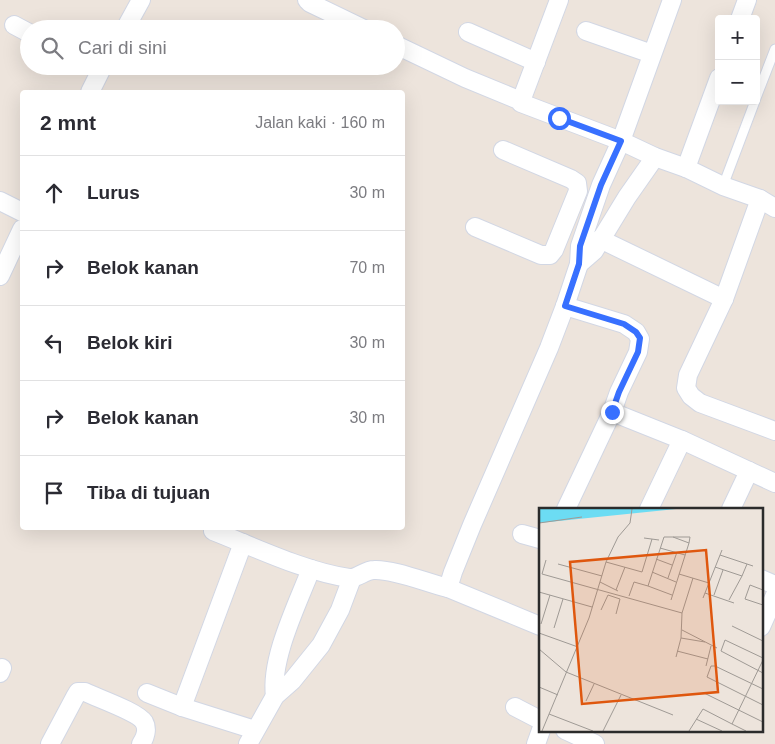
<!DOCTYPE html>
<html lang="id">
<meta charset="utf-8">
<style>
body{margin:0;font-family:Helvetica,sans-serif;background:#f2f2f3;color:#2b2b33}
.controls{position:absolute;right:15px;top:15px;display:grid;overflow:hidden;border-radius:5px;box-shadow:0 5px 20px #0002}
.controls button{width:45px;height:45px;display:grid;place-items:center;padding:0;border:0;border-bottom:1px solid #e1e1e2;background:#fff;color:#2b2b33;font:25px sans-serif}
.stop{position:absolute;width:15px;height:15px;margin:-11px;border:4px solid #3870ff;border-radius:50%;background:#fff}
.stop.end{background:#3870ff;border-color:#fff;box-shadow:0 1px 5px #0008}
.list{margin:0;padding:0;list-style:none}
h2{display:flex;justify-content:space-between;align-items:center;height:65px;margin:0;padding:0 20px;font-size:21px}
h2 small{font-size:16px;font-weight:400;color:#7c7c81}
.list li{display:grid;grid-template-columns:32px 1fr auto;gap:15px;align-items:center;box-sizing:border-box;height:75px;padding:0 20px;border-top:1px solid #e1e1e2}
.list b{display:block;font-size:19px;white-space:nowrap}
.list em{font-size:16px;font-style:normal;color:#7c7c81}
.icon{flex:none;width:28px;height:28px;fill:none;stroke:currentColor;stroke-width:2;stroke-linecap:round;stroke-linejoin:round}
.map{position:relative;flex:none;width:775px;height:744px;overflow:hidden}
.search{position:absolute;background:#fff;box-shadow:0 5px 20px #0002;left:20px;top:20px;width:385px;height:55px;display:flex;align-items:center;gap:12px;box-sizing:border-box;padding:0 18px;border-radius:28px;color:#7c7c81;font-size:19px}
.panel{position:absolute;background:#fff;box-shadow:0 5px 20px #0002;left:20px;top:90px;width:385px;height:440px;border-radius:5px}
.map>svg:first-child{display:block}
.lines{fill:none;stroke-linecap:round;stroke-linejoin:round}
.lane-casing{stroke:#d2d7e4;stroke-width:11}
.street-casing{stroke:#d2d7e4;stroke-width:20}
.lane{stroke:#fff;stroke-width:9}
.street{stroke:#fff;stroke-width:18}
.route{stroke:#3870ff;stroke-width:6}
.inset-road{fill:none;stroke:#9f9a95;stroke-width:1}
.view{fill:#df570e;fill-opacity:0.15;stroke:#df570e;stroke-width:2.5}
.inset-edge{fill:none;stroke:#2b2b2b;stroke-width:2.5}
</style>
<div class="map">
<svg width="775" height="744" viewBox="0 0 775 744">
<rect width="100%" height="100%" fill="#ede4dc"/>
<g class="lines">
<g class="lane-casing">
<g id="lane">
<polyline points="756,98 775,49"/>
<polyline points="723,186 755,101"/>
</g>
</g>
<g class="street-casing">
<g id="street">
<polyline points="307,0 310,3 364,29"/>
<polyline points="740,19 747,0"/>
<polyline points="14,25 29,33"/>
<polyline points="125,29 141,0"/>
<polyline points="586,31 652,54"/>
<polyline points="468,32 536,62"/>
<polyline points="396,45 465,78 521,101 521,103 621,141 655,157 686,168 723,186 760,199 775,208"/>
<polyline points="90,92 103,66"/>
<polyline points="521,101 559,0"/>
<polyline points="686,168 719,78"/>
<polyline points="760,199 724,299 688,375 686,388 691,396 700,403 775,431"/>
<polyline points="0,201 22,212"/>
<polyline points="475,227 541,255 550,255 554,250 578,191 577,183 571,179 503,150"/>
<polyline points="600,239 724,299"/>
<polyline points="579,264 594,251 627,197 655,157"/>
<polyline points="0,276 22,229"/>
<polyline points="565,306 624,324 636,332 640,339 638,352 619,392 612,412 682,440 775,483"/>
<polyline points="566,509 612,412"/>
<polyline points="649,509 682,440"/>
<polyline points="731,509 749,471"/>
<path d="M213 531C254 547 306 572 349 578 357 579 365 570 374 570 394 569 427 583 448 588"/>
<polyline points="522,534 540,539"/>
<polyline points="761,579 775,585"/>
<polyline points="540,626 448,588 453,572 472,525 549,348 565,306 579,264 580,246 601,185 621,141 672,0"/>
<polyline points="761,627 775,595"/>
<polyline points="0,673 2,668"/>
<polyline points="147,693 182,707 255,730"/>
<path d="M275 696C270 659 297 605 311 569"/>
<polyline points="182,707 243,543"/>
<polyline points="515,707 540,720"/>
<polyline points="565,730 595,744"/>
<path d="M50 744 75 697 78 692H85C97 698 138 712 144 722 148 729 145 738 141 744"/>
<polyline points="248,744 275,696 292,681 321,645 340,610 352,578"/>
<polyline points="536,744 541,730"/>
</g>
</g>
<use href="#lane" class="lane"/>
<use href="#street" class="street"/>
</g>
<g class="lines">
<polyline class="route" points="559,118 621,141 601,185 580,246 579,264 565,306 624,324 636,332 640,338 638,352 619,392 612,412"/>
</g>
<g transform="translate(539 508)">
<rect width="224" height="224" fill="#ede4dc"/>
<path d="M0 1H137L0 15Z" fill="#6cdcf3"/>
<path class="inset-road" d="M0 15 43 9M105 30 120 32M121 40 146 47M181 47 214 58M117 51 133 57M7 52 3 66 143 105 154 70M67 54 103 64 113 31M19 56 63 68M176 59 203 68 208 56M113 64 137 74M140 66 170 75M129 70 138 44M61 74 79 83M109 78 133 87M77 82 86 59M224 82 211 77 206 91 224 97M0 84 53 99M166 85 195 95M175 87 184 62M90 88 95 74 109 78 125 29H151L150 35M164 90 183 42M132 92 150 35 134 29M190 92 203 68M62 102 69 87 81 91 77 106M2 116 11 87M193 118 224 133M15 120 24 91M143 122 178 140M0 125 39 139M142 130 166 134M0 141 27 164 134 207M138 143 169 151M137 149 142 130 143 105M224 150 186 132 182 143 224 165M167 158 172 138M0 179 19 187M224 181 176 158H172L168 169 224 197M165 185 224 214M47 193 55 176M10 206 54 223M157 211 183 223M193 216 207 223M3 223 50 110 67 54 79 29 91 15 93 1M64 223 82 187M150 223 164 201 193 216 224 152"/>
<path class="view" d="M167 42 179 184 43 196 31 54Z"/>
<rect width="224" height="224" class="inset-edge"/>
</g>
</svg>
<div class="controls">
<button>+</button>
<button>−</button>
</div>
<div class="stop" style="left:559px;top:118px"></div>
<div class="stop end" style="left:612px;top:412px"></div>
<div class="search"><svg class="icon" aria-label="search" viewBox="0 0 24 24"><circle cx="10" cy="10" r="6"/><path d="M15 15l6 6"/></svg>Cari di sini</div>
<section class="panel">
<h2>2 mnt<small>Jalan kaki · 160 m</small></h2>
<ul class="list">
<li><svg class="icon" aria-label="ahead" viewBox="0 0 24 24"><path d="M12 20V5M6 11l6-6 6 6"/></svg><div><b>Lurus</b></div><em>30 m</em></li>
<li><svg class="icon" aria-label="right" viewBox="0 0 24 24"><path d="M7 20v-9h11M14 6l5 5-5 5"/></svg><div><b>Belok kanan</b></div><em>70 m</em></li>
<li><svg class="icon" aria-label="left" viewBox="0 0 24 24"><path d="M17 20v-9H6M10 6l-5 5 5 5"/></svg><div><b>Belok kiri</b></div><em>30 m</em></li>
<li><svg class="icon" aria-label="right" viewBox="0 0 24 24"><path d="M7 20v-9h11M14 6l5 5-5 5"/></svg><div><b>Belok kanan</b></div><em>30 m</em></li>
<li><svg class="icon" aria-label="arrive" viewBox="0 0 24 24"><path d="M6 21V4h12l-3 4 3 4H6"/></svg><div><b>Tiba di tujuan</b></div></li>
</ul>
</section>
</div>
